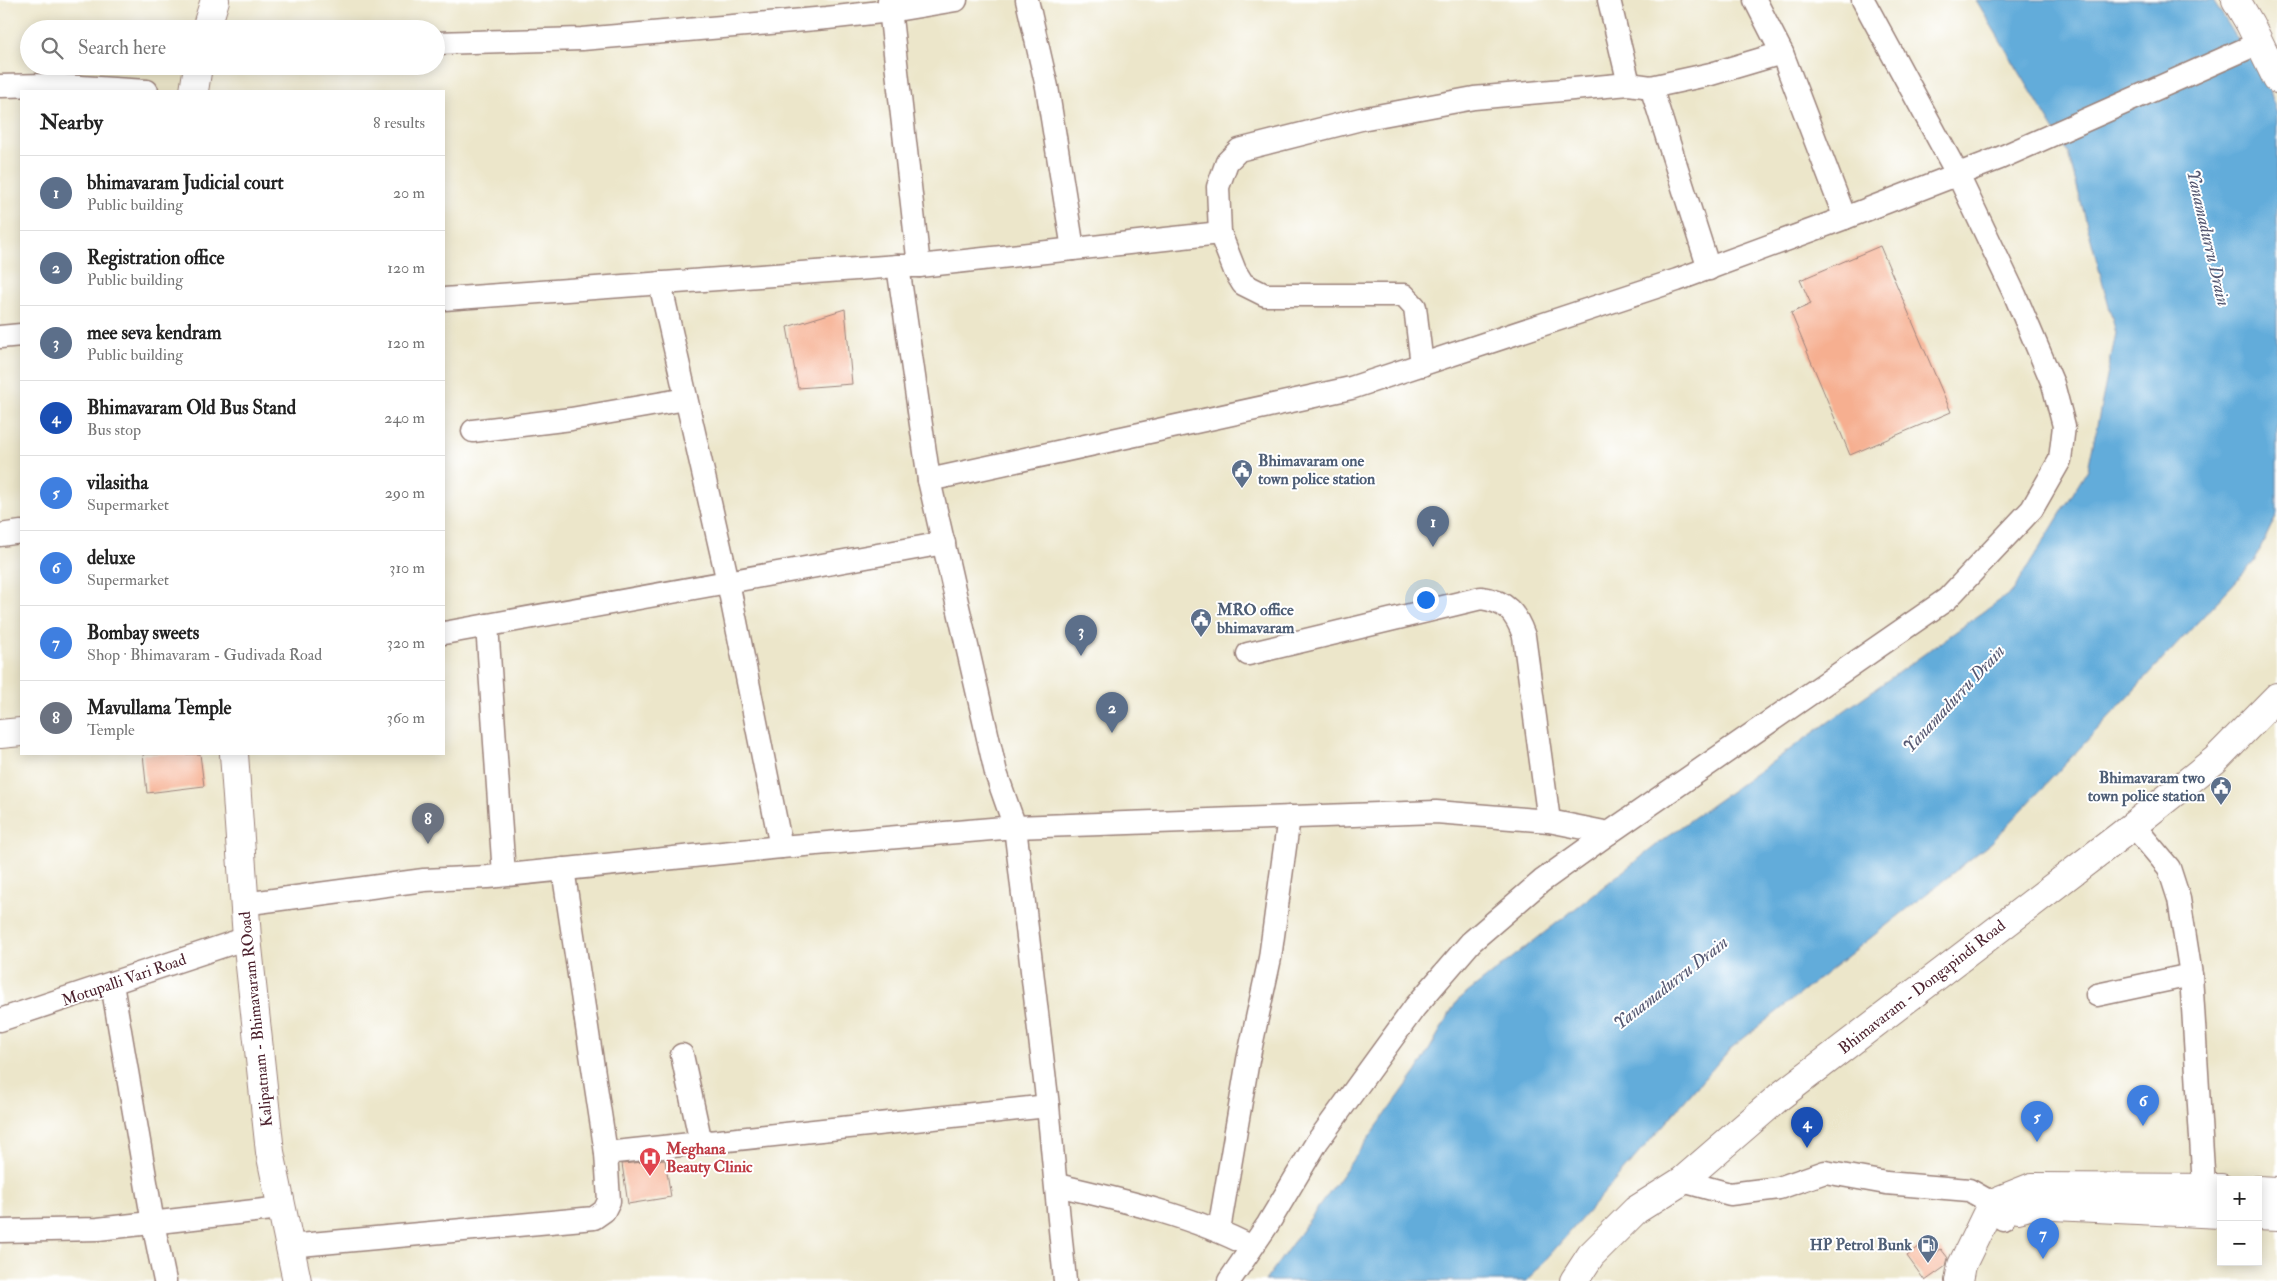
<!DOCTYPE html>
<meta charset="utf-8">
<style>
body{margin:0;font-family:"IM FELL Double Pica",serif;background:#f2f2f2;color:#222}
.controls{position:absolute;right:15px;bottom:15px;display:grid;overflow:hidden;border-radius:0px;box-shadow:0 2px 12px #0003}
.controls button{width:45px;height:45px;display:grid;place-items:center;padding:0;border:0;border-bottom:1px solid #e0e0e0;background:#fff;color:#222;font:25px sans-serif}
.you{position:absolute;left:1425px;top:599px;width:18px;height:18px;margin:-12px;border:4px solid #fff;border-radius:50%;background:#1a73e8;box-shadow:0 0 0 8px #1a73e833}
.badge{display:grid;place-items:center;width:32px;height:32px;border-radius:50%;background:#d1495b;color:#fff;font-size:16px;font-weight:700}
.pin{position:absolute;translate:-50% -41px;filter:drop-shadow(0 1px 2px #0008)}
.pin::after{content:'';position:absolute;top:26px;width:18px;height:15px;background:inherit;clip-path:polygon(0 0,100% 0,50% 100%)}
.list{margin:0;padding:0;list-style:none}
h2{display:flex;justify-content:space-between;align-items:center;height:65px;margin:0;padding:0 20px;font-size:21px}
h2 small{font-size:16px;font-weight:400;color:#767676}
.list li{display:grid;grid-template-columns:32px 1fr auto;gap:15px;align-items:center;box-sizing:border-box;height:75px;padding:0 20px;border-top:1px solid #e0e0e0}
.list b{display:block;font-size:19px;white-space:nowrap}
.list p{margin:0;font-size:16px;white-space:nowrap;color:#767676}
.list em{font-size:16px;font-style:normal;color:#767676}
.icon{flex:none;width:28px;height:28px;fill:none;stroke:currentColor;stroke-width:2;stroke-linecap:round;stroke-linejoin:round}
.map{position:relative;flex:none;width:2277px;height:1281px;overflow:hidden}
.search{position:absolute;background:#fff;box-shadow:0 2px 12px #0003;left:20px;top:20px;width:425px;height:55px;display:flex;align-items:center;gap:12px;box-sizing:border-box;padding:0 18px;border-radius:28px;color:#767676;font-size:19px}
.panel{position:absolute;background:#fff;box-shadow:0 2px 12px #0003;left:20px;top:90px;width:425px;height:665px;border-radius:0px}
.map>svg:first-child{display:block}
.water{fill:#62acda;stroke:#566682}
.building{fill:#f6af90}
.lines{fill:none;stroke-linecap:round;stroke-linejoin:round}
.street-casing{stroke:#9b827a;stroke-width:25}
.primary-casing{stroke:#9b827a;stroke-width:30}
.street{stroke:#fff;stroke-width:22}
.primary{stroke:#fff;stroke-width:28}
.labels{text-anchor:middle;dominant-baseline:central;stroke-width:4;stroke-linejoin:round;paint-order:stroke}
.service-label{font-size:16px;font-weight:bold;fill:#4e5e75;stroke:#fff;text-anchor:start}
.street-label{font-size:16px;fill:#4a1f2b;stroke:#fff}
.health-label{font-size:16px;font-weight:bold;fill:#be3a42;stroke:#fff;text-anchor:start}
.water-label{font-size:18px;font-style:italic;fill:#545771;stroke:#fff}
</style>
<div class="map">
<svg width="2277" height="1281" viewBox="0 0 2277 1281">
<rect width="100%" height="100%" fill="#fff"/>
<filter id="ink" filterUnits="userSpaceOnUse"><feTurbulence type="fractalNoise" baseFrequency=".02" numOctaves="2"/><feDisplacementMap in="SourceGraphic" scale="10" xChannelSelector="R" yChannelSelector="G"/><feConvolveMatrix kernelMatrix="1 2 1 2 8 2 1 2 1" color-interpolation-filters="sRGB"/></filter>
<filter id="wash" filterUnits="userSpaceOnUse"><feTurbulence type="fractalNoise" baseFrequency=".0096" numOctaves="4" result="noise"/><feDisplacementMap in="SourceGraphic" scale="20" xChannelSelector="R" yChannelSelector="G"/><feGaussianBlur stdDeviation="1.12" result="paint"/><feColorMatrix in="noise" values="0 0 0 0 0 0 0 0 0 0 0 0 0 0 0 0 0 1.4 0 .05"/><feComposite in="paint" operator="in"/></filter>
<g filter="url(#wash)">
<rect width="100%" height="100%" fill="#ece6ca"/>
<polygon class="water" points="1976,0 2213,0 2270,90 2277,114 2277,514 2254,562 1992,842 1730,1049 1527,1281 1265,1281 1417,1071 1457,1001 1668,836 2013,591 2088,469 2116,333 2068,153"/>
<g id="blocks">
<g class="building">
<polygon points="1880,246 1951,412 1850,455 1791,313 1811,304 1800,280"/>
<polygon points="845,309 852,384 798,388 787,327"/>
<polygon points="143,754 200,754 204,786 147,793"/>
<polygon points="665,1160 671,1197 628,1204 622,1164"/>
<polygon points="1920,1246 1928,1258 1941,1249 1948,1258 1946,1266 1925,1281 1907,1256"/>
</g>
</g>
</g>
<g filter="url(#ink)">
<use href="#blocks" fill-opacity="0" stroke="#9b827a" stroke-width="1"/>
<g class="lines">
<g class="street-casing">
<g id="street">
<polyline points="889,0 919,266"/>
<polyline points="1027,0 1047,87 1073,249"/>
<polyline points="1609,0 1629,84"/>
<polyline points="1755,0 1782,53 1845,218"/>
<polyline points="436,43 582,39 827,18 890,11 956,0"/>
<polyline points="0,86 47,85 147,91"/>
<polyline points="1651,87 1709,269"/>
<polyline points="898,266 919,266 1220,233"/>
<polyline points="660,283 728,582 781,847"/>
<polyline points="444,299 898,266 929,480 1351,388 1677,280 1845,218 2000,158 2259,43"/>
<polyline points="0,337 21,335"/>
<polyline points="1422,365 1415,307 1404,295 1265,295 1243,284 1235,271 1220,233 1218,187 1227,162 1239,150 1361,119 1474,98 1629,84 1651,87 1711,74 1782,53"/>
<polyline points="473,431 571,419 686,399"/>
<polyline points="929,480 996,773 1015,827 1048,1106 1065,1281"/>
<polyline points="0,535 21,532"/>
<polyline points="487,625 504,875"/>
<polyline points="444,633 944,543"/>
<path d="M1248 654 1481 598C1506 601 1516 613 1524 636L1549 821"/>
<polyline points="2133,825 2169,868 2179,899 2191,975 2205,1203"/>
<polyline points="563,869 606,1153"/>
<polyline points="244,904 424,880 488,877 781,847 1015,827 1436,812 1549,821 1609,833"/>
<polyline points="112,984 153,1223 165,1281"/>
<polyline points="2097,995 2191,975"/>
<polyline points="0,1020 247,938"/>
<polyline points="682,1055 701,1143"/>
<polyline points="1682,1181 1730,1194 1779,1188 1825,1172 1886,1183 1969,1190 1992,1203 2003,1219"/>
<path d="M1057 1185C1122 1200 1193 1216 1252 1247"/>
<polyline points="1219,1230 1248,1060 1270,958 1289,817"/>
<polyline points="0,1231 98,1229 281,1208"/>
<polyline points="289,1246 594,1218 604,1211 609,1201 606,1153 1048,1106"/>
<polyline points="1229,1281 1268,1224 1317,1142 1415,1007 1471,942 1542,881 1609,833 1947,599 2032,509 2060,460 2064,426 2053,384 2015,295 1958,175 1863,0"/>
</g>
</g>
<g class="primary-casing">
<g id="primary">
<polyline points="2236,0 2250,24 2277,79"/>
<polyline points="206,29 215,0"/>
<polyline points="194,91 198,66"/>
<polyline points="0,734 21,732"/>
<polyline points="234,754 247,938 270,1152 297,1281"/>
<polyline points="2258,1190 2277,1191"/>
<polyline points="2018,1209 2033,1205 2221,1214"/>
<polyline points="2258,1216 2277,1217"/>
<polyline points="1574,1281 1591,1255 1636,1210 1682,1181 1779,1097 2121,835 2215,760 2277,697"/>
<polyline points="1959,1281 1962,1265 1992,1203 2032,1187 2221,1188"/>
</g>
</g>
<use href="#street" class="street"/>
<use href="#primary" class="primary"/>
</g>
</g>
<defs>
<g id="civic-pin" transform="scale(1.125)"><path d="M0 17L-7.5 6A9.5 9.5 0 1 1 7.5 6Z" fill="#5c6f8a" stroke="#fff"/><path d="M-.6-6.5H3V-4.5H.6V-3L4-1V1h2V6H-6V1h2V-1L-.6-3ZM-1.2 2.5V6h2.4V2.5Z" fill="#fff"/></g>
<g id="hospital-pin" transform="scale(1.125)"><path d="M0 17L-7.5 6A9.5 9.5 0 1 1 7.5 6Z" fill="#e0444e" stroke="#fff"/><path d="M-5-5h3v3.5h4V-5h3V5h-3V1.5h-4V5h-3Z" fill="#fff"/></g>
<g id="fuel-pin" transform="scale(1.125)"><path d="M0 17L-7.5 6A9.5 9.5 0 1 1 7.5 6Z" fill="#5c6f8a" stroke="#fff"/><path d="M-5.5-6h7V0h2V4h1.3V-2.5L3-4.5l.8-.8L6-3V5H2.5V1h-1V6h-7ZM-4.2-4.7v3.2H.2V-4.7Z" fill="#fff"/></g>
</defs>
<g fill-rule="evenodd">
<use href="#civic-pin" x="1242" y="470"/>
<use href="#civic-pin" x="1201" y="619"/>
<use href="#civic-pin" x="2221" y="787"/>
<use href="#hospital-pin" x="650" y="1158"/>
<use href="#fuel-pin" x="1928" y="1245"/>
</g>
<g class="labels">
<g class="service-label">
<text x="1258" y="461">Bhimavaram one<tspan x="1258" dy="18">town police station</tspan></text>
<text x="1217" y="610">MRO office<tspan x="1217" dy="18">bhimavaram</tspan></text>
<text x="2205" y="778" text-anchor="end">Bhimavaram two<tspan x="2205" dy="18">town police station</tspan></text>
<text x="1912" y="1245" text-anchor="end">HP Petrol Bunk</text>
</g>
<g class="street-label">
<text transform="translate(124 980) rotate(-19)">Motupalli Vari Road</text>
<text transform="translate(1922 987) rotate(-38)">Bhimavaram - Dongapindi Road</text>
<text transform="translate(256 1019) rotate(-96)">Kalipatnam - Bhimavaram ROoad</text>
</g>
<g class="health-label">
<text x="666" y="1149">Meghana<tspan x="666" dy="18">Beauty Clinic</tspan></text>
</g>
<g class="water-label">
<text transform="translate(2208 238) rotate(77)">Yanamadurru Drain</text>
<text transform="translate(1954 699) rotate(-47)">Yanamadurru Drain</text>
<text transform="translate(1671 983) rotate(-38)">Yanamadurru Drain</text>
</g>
</g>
</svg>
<div class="controls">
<button>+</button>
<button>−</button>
</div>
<div class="you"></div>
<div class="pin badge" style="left:1433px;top:547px;background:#5c6f8a">1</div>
<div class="pin badge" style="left:1112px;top:733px;background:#5c6f8a">2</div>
<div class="pin badge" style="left:1081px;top:656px;background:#5c6f8a">3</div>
<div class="pin badge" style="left:1807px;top:1148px;background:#1a4fb4">4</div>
<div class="pin badge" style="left:2037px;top:1142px;background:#3f7fe0">5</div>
<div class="pin badge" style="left:2143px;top:1126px;background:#3f7fe0">6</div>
<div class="pin badge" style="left:2043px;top:1259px;background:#3f7fe0">7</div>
<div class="pin badge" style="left:428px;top:844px;background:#6b7280">8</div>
<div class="search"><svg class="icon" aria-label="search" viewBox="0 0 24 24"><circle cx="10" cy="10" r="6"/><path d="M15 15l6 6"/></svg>Search here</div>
<section class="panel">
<h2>Nearby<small>8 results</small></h2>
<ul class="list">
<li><span class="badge" style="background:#5c6f8a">1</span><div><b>bhimavaram Judicial court</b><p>Public building</p></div><em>20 m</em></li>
<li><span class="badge" style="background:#5c6f8a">2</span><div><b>Registration office</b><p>Public building</p></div><em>120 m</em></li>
<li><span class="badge" style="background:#5c6f8a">3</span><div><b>mee seva kendram</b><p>Public building</p></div><em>120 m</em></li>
<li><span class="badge" style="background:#1a4fb4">4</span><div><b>Bhimavaram Old Bus Stand</b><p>Bus stop</p></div><em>240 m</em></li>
<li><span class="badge" style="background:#3f7fe0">5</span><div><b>vilasitha</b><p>Supermarket</p></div><em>290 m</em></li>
<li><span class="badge" style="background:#3f7fe0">6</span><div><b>deluxe</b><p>Supermarket</p></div><em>310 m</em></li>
<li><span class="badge" style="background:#3f7fe0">7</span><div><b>Bombay sweets</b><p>Shop · Bhimavaram - Gudivada Road</p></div><em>320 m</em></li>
<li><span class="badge" style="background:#6b7280">8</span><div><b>Mavullama Temple</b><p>Temple</p></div><em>360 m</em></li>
</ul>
</section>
</div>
